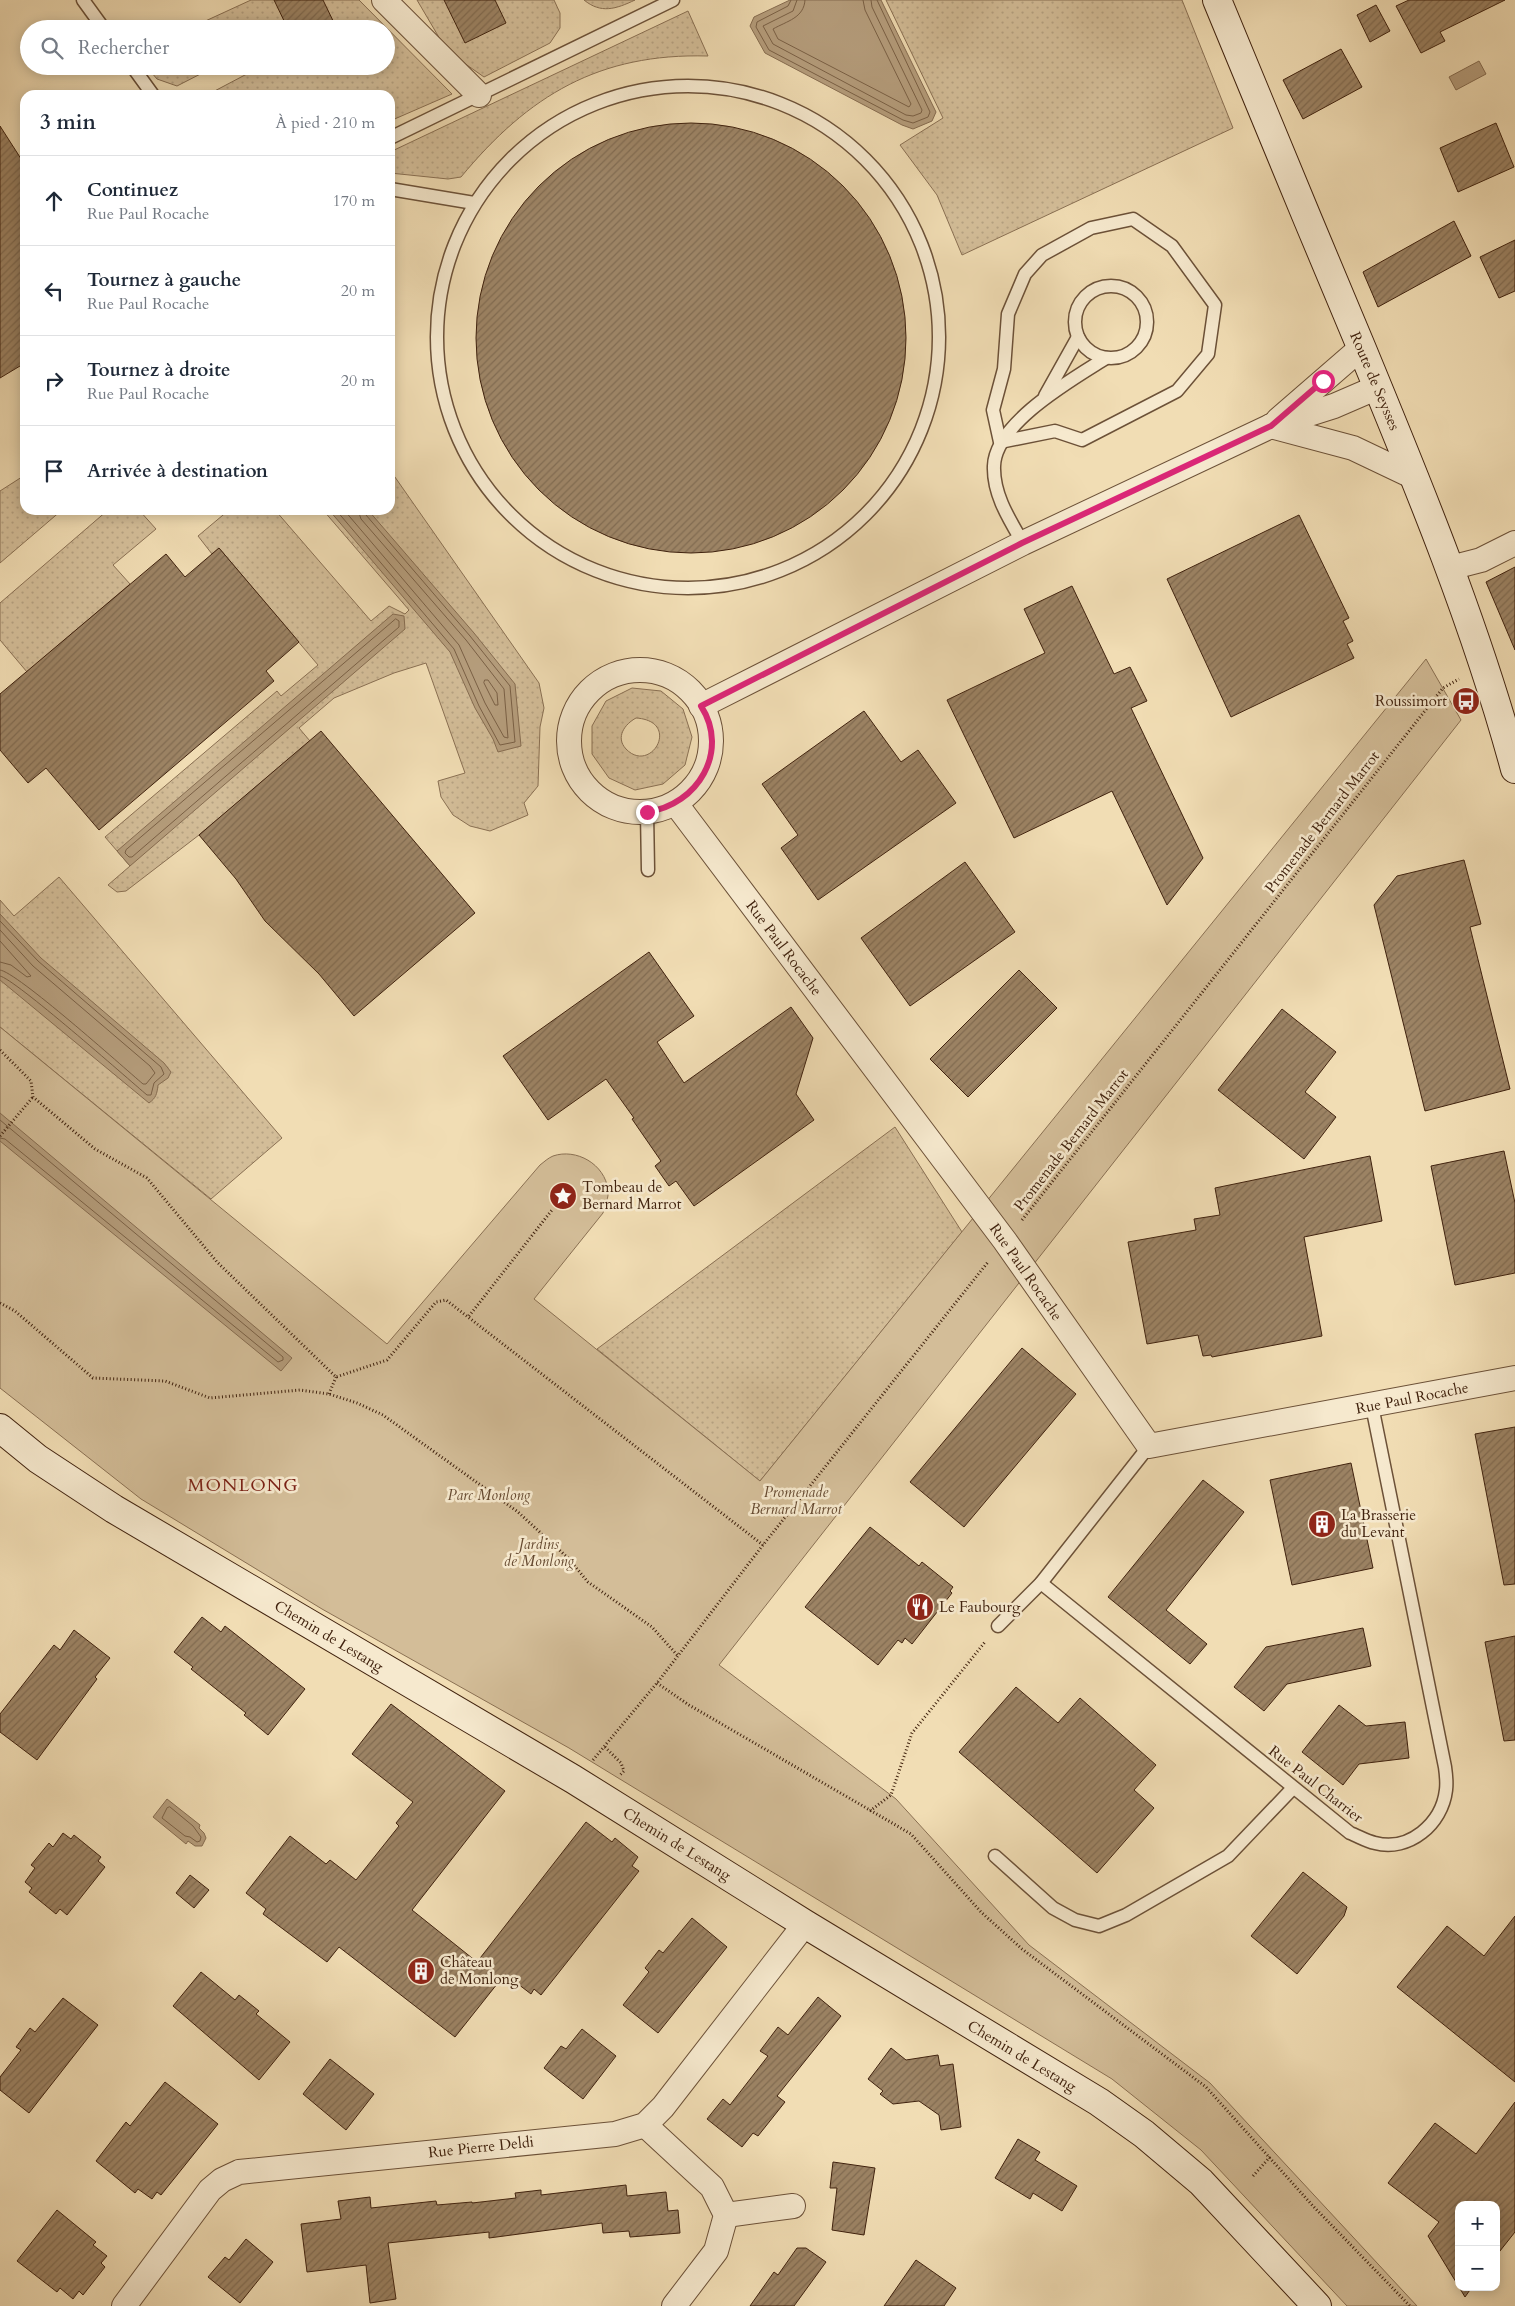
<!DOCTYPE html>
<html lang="fr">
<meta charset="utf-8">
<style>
body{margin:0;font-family:Cardo,serif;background:#f2f2f3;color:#1f2937}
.controls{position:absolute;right:15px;bottom:15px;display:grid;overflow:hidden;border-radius:10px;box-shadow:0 2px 12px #0003}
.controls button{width:45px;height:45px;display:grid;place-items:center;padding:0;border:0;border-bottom:1px solid #e0e1e3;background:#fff;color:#1f2937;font:25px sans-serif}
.stop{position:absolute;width:15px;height:15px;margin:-11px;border:4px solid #db2777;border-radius:50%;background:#fff}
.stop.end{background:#db2777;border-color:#fff;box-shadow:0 1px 5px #0008}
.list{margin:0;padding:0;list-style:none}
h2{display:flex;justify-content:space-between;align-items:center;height:65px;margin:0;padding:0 20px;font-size:21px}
h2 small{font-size:16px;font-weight:400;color:#747a83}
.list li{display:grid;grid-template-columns:32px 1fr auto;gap:15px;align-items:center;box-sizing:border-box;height:90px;padding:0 20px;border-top:1px solid #e0e1e3}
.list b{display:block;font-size:19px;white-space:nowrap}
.list p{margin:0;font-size:16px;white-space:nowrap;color:#747a83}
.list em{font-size:16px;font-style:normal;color:#747a83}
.icon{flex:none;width:28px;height:28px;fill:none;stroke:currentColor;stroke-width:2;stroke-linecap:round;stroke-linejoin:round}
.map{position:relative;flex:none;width:1515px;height:2306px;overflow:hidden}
.search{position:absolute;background:#fff;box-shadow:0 2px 12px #0003;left:20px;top:20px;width:375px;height:55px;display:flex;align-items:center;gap:12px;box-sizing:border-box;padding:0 18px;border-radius:28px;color:#747a83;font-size:19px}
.panel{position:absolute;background:#fff;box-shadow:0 2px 12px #0003;left:20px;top:90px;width:375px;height:425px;border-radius:15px}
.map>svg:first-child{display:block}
.grass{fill:url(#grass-dots);stroke:#8a7053;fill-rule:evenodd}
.green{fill:#d3bd98;stroke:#8a7053}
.water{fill:#b59d7c;stroke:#866c50}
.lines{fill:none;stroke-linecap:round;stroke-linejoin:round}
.shore{stroke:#7a6045;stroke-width:1}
.building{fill:url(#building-hatch);stroke:#40220e}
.lane-casing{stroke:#6c5138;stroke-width:15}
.street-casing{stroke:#6c5138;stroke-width:26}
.secondary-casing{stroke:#40220e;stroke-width:30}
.path{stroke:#40220e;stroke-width:3;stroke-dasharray:1 2.5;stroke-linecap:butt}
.lane{stroke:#f6e9ce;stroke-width:12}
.street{stroke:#f6e9ce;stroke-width:24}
.secondary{stroke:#f6e9ce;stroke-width:28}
.route{stroke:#db2777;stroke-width:6}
.labels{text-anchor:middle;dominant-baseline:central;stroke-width:5;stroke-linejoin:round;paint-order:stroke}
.street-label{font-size:15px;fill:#40220e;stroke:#f6e9ce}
.poi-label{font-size:15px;fill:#40220e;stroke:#f6e9ce;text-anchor:start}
.park-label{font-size:15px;font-style:italic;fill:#654930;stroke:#f6e9ce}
.quarter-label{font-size:18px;letter-spacing:1px;fill:#7a1f14;stroke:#f6e9ce}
</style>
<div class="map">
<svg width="1515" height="2306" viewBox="0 0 1515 2306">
<defs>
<pattern id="grass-dots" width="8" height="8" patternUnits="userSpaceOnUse" patternTransform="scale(1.25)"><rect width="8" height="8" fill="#d3bd98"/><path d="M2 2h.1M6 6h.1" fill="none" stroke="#b6a282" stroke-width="1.8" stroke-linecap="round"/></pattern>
<pattern id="building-hatch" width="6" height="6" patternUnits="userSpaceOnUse" patternTransform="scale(1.25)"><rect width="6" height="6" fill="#9c8364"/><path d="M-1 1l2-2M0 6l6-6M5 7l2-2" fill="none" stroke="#816b51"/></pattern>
</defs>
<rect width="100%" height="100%" fill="#f1ddb4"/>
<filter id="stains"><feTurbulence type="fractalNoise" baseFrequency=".004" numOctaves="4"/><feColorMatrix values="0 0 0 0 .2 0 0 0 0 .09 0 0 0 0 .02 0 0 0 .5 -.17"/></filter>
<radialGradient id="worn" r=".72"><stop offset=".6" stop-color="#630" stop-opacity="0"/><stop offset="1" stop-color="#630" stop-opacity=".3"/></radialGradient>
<g class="grass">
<polygon points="251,0 359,0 452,94 390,121 390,95 207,95 262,66 386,66 386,29 188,29"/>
<polygon points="417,0 554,0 560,13 560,28 550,43 484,77 447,51"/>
<path d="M584 0H635C616 9 601 14 584 0Z"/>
<polygon points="886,0 1182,0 1233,128 962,255 937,195 900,145 943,118"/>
<path d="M688 11 708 56C599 53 529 95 461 177L448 179 390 173V152Z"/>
<polygon points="146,66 216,66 177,86 157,79"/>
<polygon points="390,470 539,683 544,708 540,727 538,786 524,803 528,815 490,831 470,826 453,815 441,797 438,781 465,773 426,663 394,673 334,698 299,728 310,741 199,835 126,891 117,892 108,885 130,866 105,837 277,691 281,696 318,665 219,548 212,554 198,536 229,510 275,510 371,621 389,606 405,614 409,610 323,510 390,510"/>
<polygon points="25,475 25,510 62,510 0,563 0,491"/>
<polygon points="108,510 139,510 156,529 113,565 130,584 27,672 0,640 0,603"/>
<path d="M632 688 661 691 683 709 692 737 685 765 663 784 635 790 609 778 592 754V726L606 701ZM636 718C682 721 651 775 626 749 615 737 625 724 636 718Z"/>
<polygon points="59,877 282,1138 211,1199 0,1027 0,900 14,916"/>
<polygon points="895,1127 962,1232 760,1481 597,1349"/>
</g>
<path class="green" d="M1426 659 1461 720 719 1665 896 1799 1029 1945 1210 2083 1417 2306H1347L1201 2150 1112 2079 569 1748 322 1609 141 1499 0 1388V1027L387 1344 540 1165C544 1162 548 1158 553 1156 576 1148 605 1164 608 1190 609 1198 605 1205 603 1213L534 1299 760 1481Z"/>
<g class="water">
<polygon points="790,0 881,0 936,112 932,121 913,129 902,125 765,53 750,26 754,17"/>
<polygon points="1479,61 1486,74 1456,90 1449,77"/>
<polygon points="329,510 368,510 474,633 515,684 521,746 498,752 493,739 475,708 450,652"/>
<polygon points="393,614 404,616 405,629 130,866 117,851"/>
<path d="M0 914 41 958 164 1063 171 1072 168 1078 158 1085C157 1094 156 1098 149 1103L0 980Z"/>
<polygon points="0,1113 292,1358 281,1371 0,1141"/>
<polygon points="167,1799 200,1825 199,1828 204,1833 206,1838 202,1846 195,1846 188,1841 186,1844 153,1817"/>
</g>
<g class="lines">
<g class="shore">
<polyline points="791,0 788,6 757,22 756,27 769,50 903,120 913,123 928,117 930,112 877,0"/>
<polyline points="797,0 793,11 763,26 773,44 906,115 913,116 921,113 922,110 872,7 871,0"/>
<path d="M805 0C804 18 787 21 773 29L778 39 909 107 911 104 865 10 863 0"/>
<polyline points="336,510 454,649 479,706 500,745 515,742 510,686 470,636 366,515 364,510"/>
<polyline points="344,510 459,645 485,703 504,737 508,738 504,689 466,640 361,519 358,510"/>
<polygon points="396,619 399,621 399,627 132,857 129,857 125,853 126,850"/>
<polygon points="485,680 488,680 497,693 498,705 495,705 484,683"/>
<path d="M0 921 38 961 161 1067 164 1074 154 1083 151 1095H147C128 1079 14 978 0 976"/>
<path d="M0 930 33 966 150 1066 155 1073 146 1084H143C123 1067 16 971 0 970"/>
<polyline points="0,941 31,976 27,977 11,965 0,962"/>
<polyline points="0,1120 283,1357 283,1360 278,1362 5,1139 0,1138"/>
<polygon points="170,1807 193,1826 201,1837 200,1841 197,1842 190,1837 185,1836 162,1818 167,1808"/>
</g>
</g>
<g class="building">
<polygon points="274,0 323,0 337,29 288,29"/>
<polygon points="444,0 495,0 506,23 465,43"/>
<polygon points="1409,0 1505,0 1440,32 1445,41 1421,53 1396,6"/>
<polygon points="1376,5 1390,31 1370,42 1357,15"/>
<polygon points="1341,49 1362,87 1303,119 1283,80"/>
<circle cx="691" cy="338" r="215"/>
<polygon points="1496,123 1514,167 1458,192 1440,148"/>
<polygon points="0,126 25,165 25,363 0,378"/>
<polygon points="1454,221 1471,256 1378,307 1363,272"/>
<polygon points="1515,240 1515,291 1499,298 1480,257"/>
<polygon points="1299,515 1349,618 1343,621 1353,641 1347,644 1354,658 1231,717 1167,579"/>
<polygon points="219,548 299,642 266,671 274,681 99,830 46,768 28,783 0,750 0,694 166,554 185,577"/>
<polygon points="1515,567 1515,650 1486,582"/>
<polygon points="1072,586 1114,674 1130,667 1147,701 1131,708 1203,858 1167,905 1112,791 1014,838 947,700 1045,653 1024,609"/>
<polygon points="864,711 901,762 918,750 956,803 818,900 781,848 798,835 762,784"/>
<polygon points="321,731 475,913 354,1016 319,974 265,921 236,879 199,835"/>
<polygon points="1464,860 1481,924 1470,927 1510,1089 1425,1111 1374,905 1397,876"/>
<polygon points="965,862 1015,932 910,1006 861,938"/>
<polygon points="649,952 694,1016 657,1042 684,1083 791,1007 813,1038 796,1094 814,1120 694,1206 676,1181 669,1186 655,1166 661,1161 632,1119 634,1118 606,1079 548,1120 503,1056"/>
<polygon points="1019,970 1057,1008 968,1097 930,1059"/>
<polygon points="1282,1009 1336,1052 1305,1092 1336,1117 1304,1159 1218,1090"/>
<polygon points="1504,1151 1515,1203 1515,1273 1455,1285 1431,1166"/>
<polygon points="1370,1156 1382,1221 1304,1237 1322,1336 1212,1357 1211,1355 1203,1356 1198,1335 1147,1344 1128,1242 1196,1230 1194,1219 1220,1215 1215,1188"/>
<polygon points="1022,1348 1076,1394 964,1527 910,1482"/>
<polygon points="1515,1427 1515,1584 1504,1585 1475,1434"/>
<polygon points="1351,1463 1373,1568 1292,1585 1270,1480"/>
<polygon points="1203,1480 1244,1512 1166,1610 1207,1644 1190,1664 1108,1597"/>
<polygon points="870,1527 919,1566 922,1562 953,1587 950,1591 952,1593 912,1644 905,1638 902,1643 898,1640 878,1665 805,1607"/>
<polygon points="202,1617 221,1632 225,1626 305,1689 268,1735 244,1715 246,1713 191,1669 193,1667 174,1652"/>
<polygon points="1363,1628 1371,1666 1287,1684 1264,1711 1234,1687 1266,1647"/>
<polygon points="74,1630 110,1658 95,1677 97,1679 37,1760 0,1732 0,1714 54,1645 60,1650"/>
<polygon points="1515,1636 1515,1740 1504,1741 1485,1642"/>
<polygon points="1016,1687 1058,1723 1080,1698 1156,1765 1134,1790 1154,1808 1097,1873 959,1752"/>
<polygon points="391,1704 505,1791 412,1910 477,1962 586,1822 612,1842 615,1838 638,1857 632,1866 639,1871 541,1995 534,1989 531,1994 505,1974 455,2037 339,1947 327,1962 263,1914 266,1909 246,1893 290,1836 326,1864 330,1860 356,1880 399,1826 396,1823 413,1802 352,1754"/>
<polygon points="1339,1705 1366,1726 1405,1722 1409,1758 1359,1764 1343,1785 1302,1752"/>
<polygon points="63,1833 71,1839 74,1835 101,1857 98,1861 105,1867 67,1915 60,1909 56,1914 29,1892 32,1888 25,1882 35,1868 31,1865 49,1843 53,1847"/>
<polygon points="1303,1872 1347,1907 1344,1916 1297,1974 1251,1936"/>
<polygon points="190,1875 209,1890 194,1908 176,1893"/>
<polygon points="1515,1916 1515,2082 1397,1987 1447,1926 1484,1956"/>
<polygon points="692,1918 727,1947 658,2033 623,2005 649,1972 645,1968 659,1950 663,1953"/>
<polygon points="201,1972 235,2000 239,1995 259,2011 256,2014 290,2042 259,2080 173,2006"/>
<polygon points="818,1997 841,2016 777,2096 785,2102 758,2136 753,2133 742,2147 707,2119 723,2099 730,2105 768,2056 760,2051 778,2027 788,2035"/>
<polygon points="63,1998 98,2025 29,2113 0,2090 0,2077 21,2050 16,2047 30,2028 35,2032"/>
<polygon points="582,2029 616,2056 583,2099 544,2068 561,2046 566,2049"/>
<polygon points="891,2048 906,2060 938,2055 940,2066 953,2064 961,2127 941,2130 939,2115 919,2101 893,2104 880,2094 883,2091 868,2079"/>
<polygon points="330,2059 374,2094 346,2130 303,2094"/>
<polygon points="165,2082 218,2124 161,2195 157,2192 152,2199 138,2189 135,2193 96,2161 126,2122 130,2126"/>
<polygon points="1515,2102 1515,2232 1496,2256 1496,2205 1459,2205 1459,2287 1428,2236 1439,2222 1388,2183 1435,2123 1476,2154"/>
<polygon points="1018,2139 1040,2152 1035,2160 1077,2186 1062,2211 1033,2193 1030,2199 995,2178"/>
<polygon points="833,2162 875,2168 864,2235 832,2230 837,2188 830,2188"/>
<polygon points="626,2185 627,2196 666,2192 668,2211 678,2210 680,2233 630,2237 629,2231 603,2233 602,2223 489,2238 489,2232 388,2243 396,2299 370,2303 366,2265 307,2272 301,2224 341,2219 338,2201 370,2197 371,2208 436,2201 437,2205 472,2202 472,2203 516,2198 515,2193 541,2190 541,2195"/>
<polygon points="57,2210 96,2242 93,2245 107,2256 101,2263 105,2267 83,2295 79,2291 73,2299 60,2288 57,2292 17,2261"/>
<polygon points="246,2239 273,2262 240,2303 208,2277 225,2257 229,2260"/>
<polygon points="797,2248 806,2248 826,2262 794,2306 750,2306 774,2272 778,2275"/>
<polygon points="916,2260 956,2288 944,2306 884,2306"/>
<polygon points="1459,2287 1472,2287 1465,2297"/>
</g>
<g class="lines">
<g class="lane-casing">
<g id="lane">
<polyline points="83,0 104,29"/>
<polyline points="132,66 153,95"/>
<circle cx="688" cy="337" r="251"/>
<polyline points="390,138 673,0"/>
<polyline points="390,189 474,203"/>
<polygon points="1133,219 1172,246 1215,305 1208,354 1177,391 1082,440 1055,431 1000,442 993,410 1004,369 1008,314 1025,274 1042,255 1091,228"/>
<circle cx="1111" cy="322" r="36"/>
<polyline points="1045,396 1078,337"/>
<path d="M1023 543C1009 519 993 494 994 466 995 423 1073 379 1106 358"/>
<polyline points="647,812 648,870"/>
<path d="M1041 1583 1350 1833C1358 1836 1366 1841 1375 1843 1409 1852 1442 1824 1446 1790 1447 1782 1446 1774 1445 1767L1372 1406"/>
<polyline points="998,1626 1041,1583 1149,1446"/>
<polyline points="995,1856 1053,1908 1075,1920 1099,1926 1126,1915 1228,1856 1293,1788"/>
</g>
</g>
<g class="street-casing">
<g id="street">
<polyline points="384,0 479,95"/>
<polyline points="1278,420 1361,348"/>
<polyline points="1271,426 1353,448 1416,478"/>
<polyline points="1450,568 1481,560 1515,543"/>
<circle cx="640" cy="741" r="71"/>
<polyline points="701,706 1023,543 1271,426 1334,406 1378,387"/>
<polyline points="676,804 1005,1241 1149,1446 1515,1378"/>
<polyline points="645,2125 712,2187 726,2215 716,2251 674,2306"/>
<polyline points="726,2215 793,2206"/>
<polyline points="124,2306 210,2190 222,2180 239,2172 615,2134 645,2125 663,2107 805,1924"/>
</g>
</g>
<g class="secondary-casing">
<g id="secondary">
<path d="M1217 0C1265 116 1313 233 1362 349 1419 487 1476 625 1515 769"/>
<polyline points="0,1428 38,1459 114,1509 573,1779 805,1924 1099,2102 1144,2134 1201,2182 1317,2306"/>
</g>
</g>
<g class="path">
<polyline points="0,1050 31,1081 33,1097 95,1149 147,1178 217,1262 336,1377 387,1360 436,1302 446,1300 763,1545"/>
<polyline points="0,1136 33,1097"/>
<polyline points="1022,1220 1443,688 1459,679"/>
<polyline points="0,1303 15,1311 93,1378 165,1381 210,1398 300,1390 329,1394 357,1403 383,1415 518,1512 568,1558 588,1582 652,1627 678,1656"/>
<polyline points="469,1316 552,1210"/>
<polyline points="329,1394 336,1377"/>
<polyline points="657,1683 689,1705 911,1834 981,1912 1022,1949 1206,2087 1313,2206 1410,2306"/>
<polyline points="605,1747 621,1763 624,1771 620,1775"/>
<polyline points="593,1760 657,1683 763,1545 988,1262"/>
<polyline points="870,1811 891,1795 912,1733 985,1642"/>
<polyline points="1253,2176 1270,2157"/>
</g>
<use href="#lane" class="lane"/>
<use href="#street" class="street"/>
<use href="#secondary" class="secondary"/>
</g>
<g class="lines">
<path class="route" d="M647 812C698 805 730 751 701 706L1022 543 1271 426 1323 381"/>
</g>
<defs>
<g id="bus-disc" transform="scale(1.4375)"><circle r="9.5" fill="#8f2418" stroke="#f6e9ce"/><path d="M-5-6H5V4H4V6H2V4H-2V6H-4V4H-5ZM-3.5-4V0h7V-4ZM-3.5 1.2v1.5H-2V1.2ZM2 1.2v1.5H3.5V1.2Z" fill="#fff"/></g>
<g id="sight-disc" transform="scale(1.4375)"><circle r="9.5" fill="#8f2418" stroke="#f6e9ce"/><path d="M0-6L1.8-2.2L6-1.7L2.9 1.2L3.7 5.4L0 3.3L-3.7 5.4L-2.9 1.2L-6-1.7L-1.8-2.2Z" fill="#fff"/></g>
<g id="building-disc" transform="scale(1.4375)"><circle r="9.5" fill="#8f2418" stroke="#f6e9ce"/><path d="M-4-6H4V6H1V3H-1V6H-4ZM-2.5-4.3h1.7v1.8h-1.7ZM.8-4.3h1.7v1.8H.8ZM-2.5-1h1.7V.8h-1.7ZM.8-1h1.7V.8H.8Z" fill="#fff"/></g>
<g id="restaurant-disc" transform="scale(1.4375)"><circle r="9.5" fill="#8f2418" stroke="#f6e9ce"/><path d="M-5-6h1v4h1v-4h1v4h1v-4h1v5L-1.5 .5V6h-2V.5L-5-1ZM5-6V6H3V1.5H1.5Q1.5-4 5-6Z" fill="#fff"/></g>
</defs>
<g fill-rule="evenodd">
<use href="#bus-disc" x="1466" y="701"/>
<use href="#sight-disc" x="563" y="1196"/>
<use href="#building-disc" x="1322" y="1524"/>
<use href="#restaurant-disc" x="920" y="1607"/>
<use href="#building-disc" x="421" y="1971"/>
</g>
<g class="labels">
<g class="street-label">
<text transform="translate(1375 381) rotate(67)">Route de Seysses</text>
<text transform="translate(1322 822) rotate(-52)">Promenade Bernard Marrot</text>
<text transform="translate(784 948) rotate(53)">Rue Paul Rocache</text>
<text transform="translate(1071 1140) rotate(-52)">Promenade Bernard Marrot</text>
<text transform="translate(1026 1272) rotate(55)">Rue Paul Rocache</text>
<text transform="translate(1412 1398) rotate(-11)">Rue Paul Rocache</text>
<text transform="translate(329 1636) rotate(31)">Chemin de Lestang</text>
<text transform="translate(1316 1784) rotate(38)">Rue Paul Charrier</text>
<text transform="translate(677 1844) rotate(32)">Chemin de Lestang</text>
<text transform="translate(1022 2056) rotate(31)">Chemin de Lestang</text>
<text transform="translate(481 2147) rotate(-6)">Rue Pierre Deldi</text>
</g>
<g class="poi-label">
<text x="1447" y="701" text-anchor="end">Roussimort</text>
<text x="582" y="1187">Tombeau de<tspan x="582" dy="17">Bernard Marrot</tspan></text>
<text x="1341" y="1515">La Brasserie<tspan x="1341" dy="17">du Levant</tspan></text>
<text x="939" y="1607">Le Faubourg</text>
<text x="440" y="1962">Château<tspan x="440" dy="17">de Monlong</tspan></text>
</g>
<g class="park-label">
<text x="796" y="1492">Promenade<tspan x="796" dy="17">Bernard Marrot</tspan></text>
<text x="489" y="1495">Parc Monlong</text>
<text x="539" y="1544">Jardins<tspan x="539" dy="17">de Monlong</tspan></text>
</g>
<g class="quarter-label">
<text x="243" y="1485">MONLONG</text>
</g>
</g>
<rect width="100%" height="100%" filter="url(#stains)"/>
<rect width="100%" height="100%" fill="url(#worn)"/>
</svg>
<div class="controls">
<button>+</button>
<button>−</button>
</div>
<div class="stop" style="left:1323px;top:381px"></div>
<div class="stop end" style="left:647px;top:812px"></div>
<div class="search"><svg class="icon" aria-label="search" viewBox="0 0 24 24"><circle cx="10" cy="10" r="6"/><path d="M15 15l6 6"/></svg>Rechercher</div>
<section class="panel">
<h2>3 min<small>À pied · 210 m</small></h2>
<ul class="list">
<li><svg class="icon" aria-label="ahead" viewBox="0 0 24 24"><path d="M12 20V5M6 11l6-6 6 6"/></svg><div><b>Continuez</b><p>Rue Paul Rocache</p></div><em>170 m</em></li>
<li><svg class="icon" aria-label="left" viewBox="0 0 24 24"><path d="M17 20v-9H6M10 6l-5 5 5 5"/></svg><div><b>Tournez à gauche</b><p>Rue Paul Rocache</p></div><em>20 m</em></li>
<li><svg class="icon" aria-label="right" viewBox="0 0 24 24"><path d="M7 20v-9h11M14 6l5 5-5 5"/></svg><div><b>Tournez à droite</b><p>Rue Paul Rocache</p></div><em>20 m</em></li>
<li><svg class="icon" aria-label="arrive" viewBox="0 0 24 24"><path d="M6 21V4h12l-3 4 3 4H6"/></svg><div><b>Arrivée à destination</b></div></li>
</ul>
</section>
</div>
